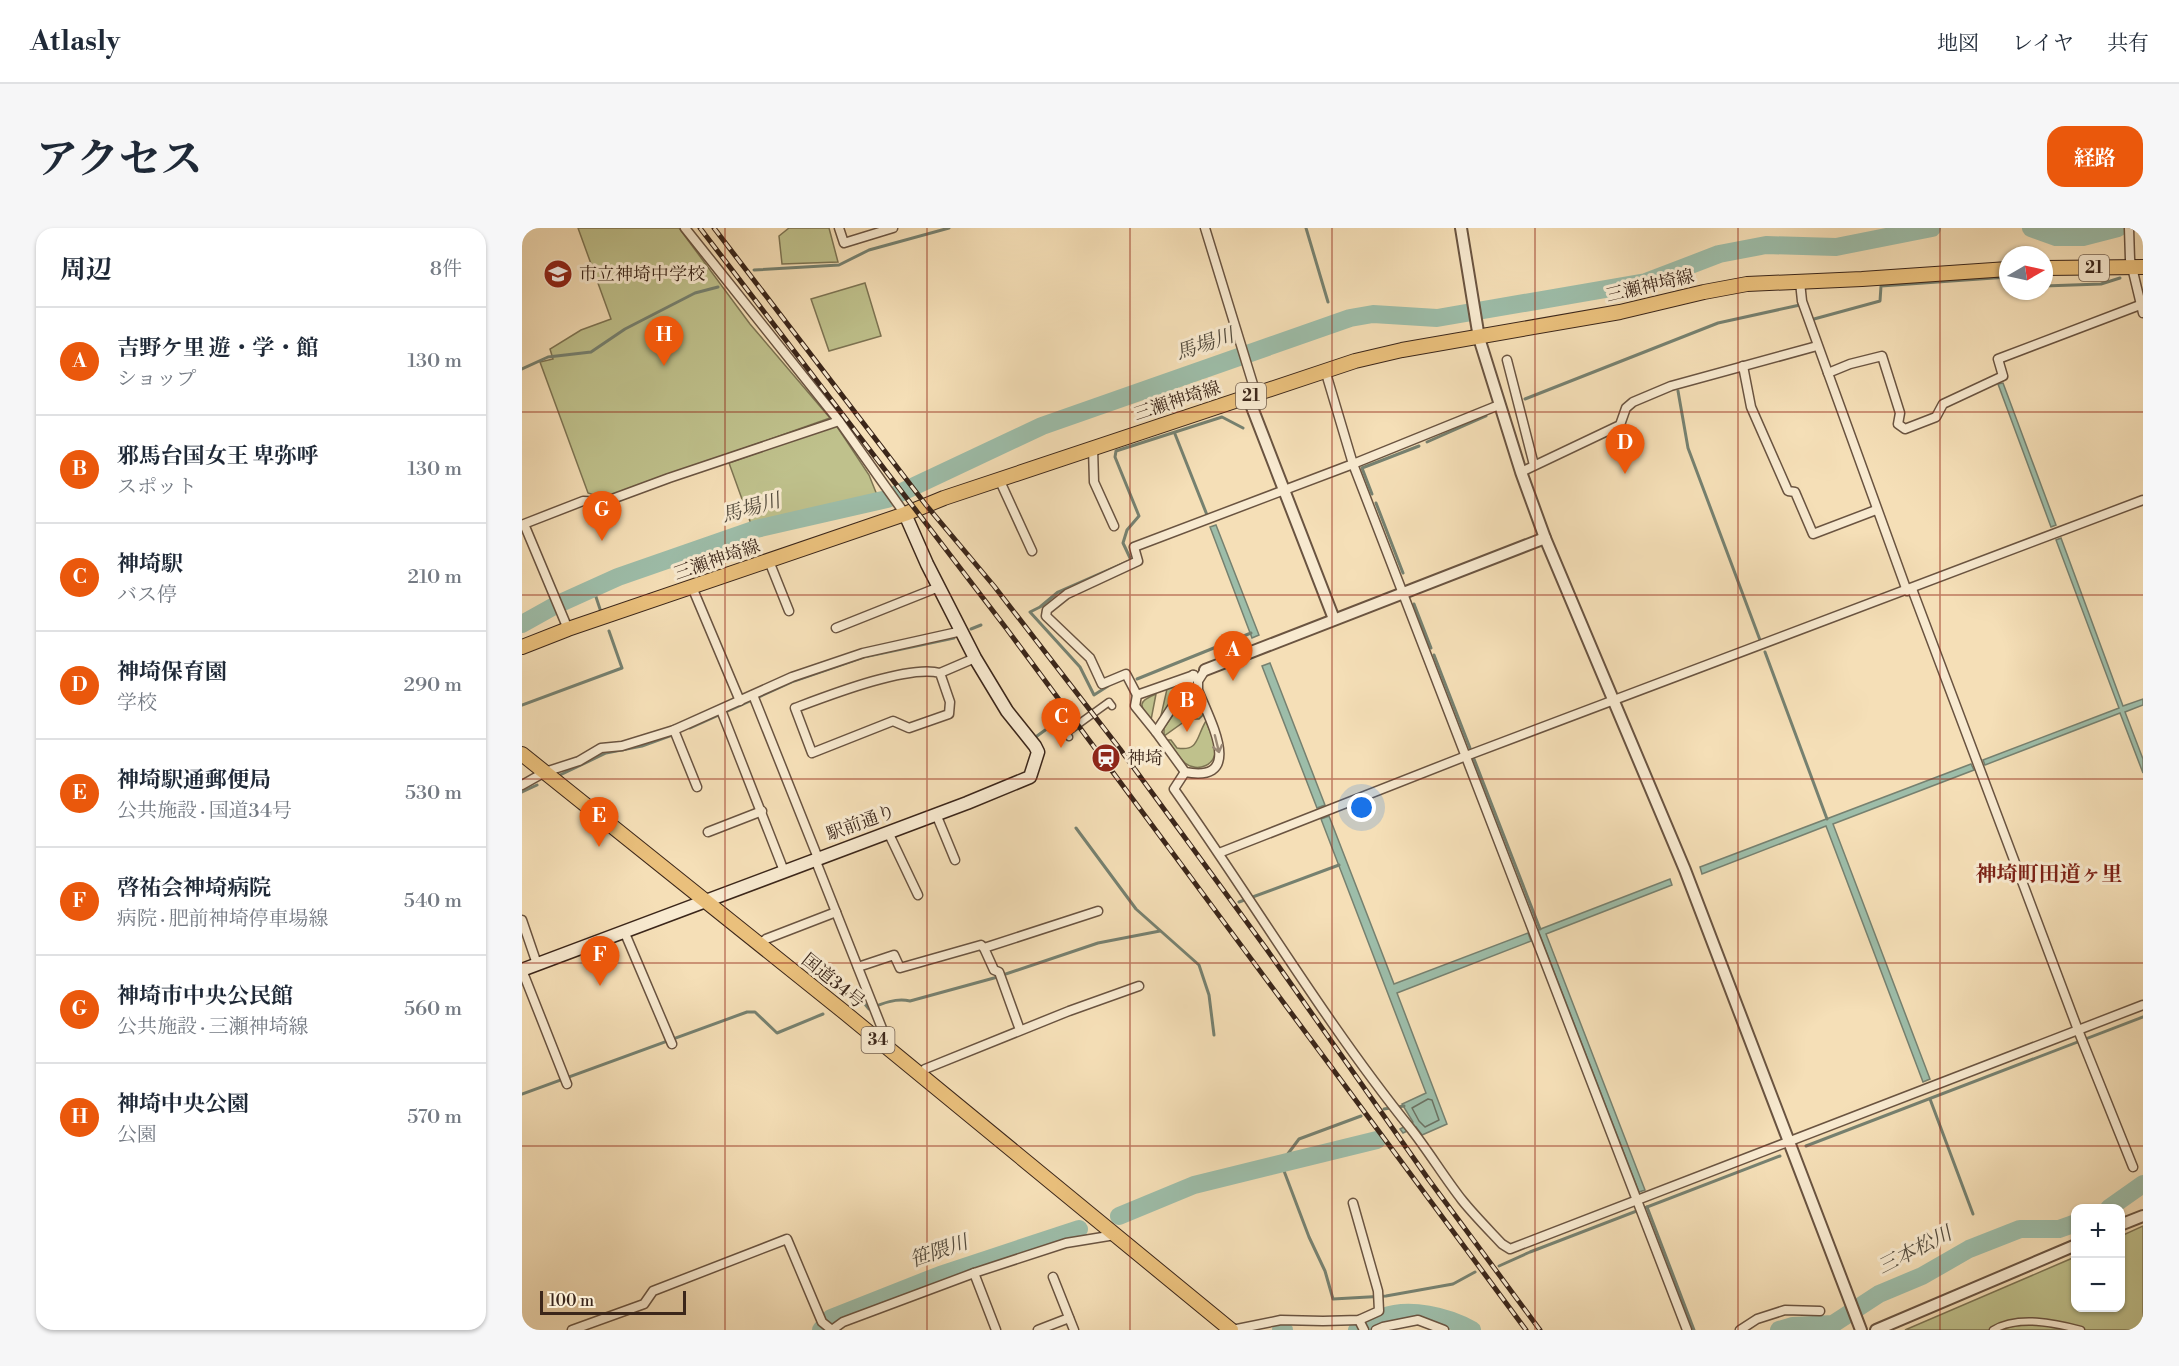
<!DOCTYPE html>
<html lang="ja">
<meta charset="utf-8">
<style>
body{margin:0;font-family:"Libre Bodoni","Noto Serif JP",serif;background:#f6f6f7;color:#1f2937}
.controls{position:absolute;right:18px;bottom:18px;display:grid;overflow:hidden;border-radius:12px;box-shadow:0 2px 4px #0004}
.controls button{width:54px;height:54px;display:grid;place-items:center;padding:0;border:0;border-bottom:2px solid #e0e1e3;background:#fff;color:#1f2937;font:30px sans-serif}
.compass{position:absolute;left:1477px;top:18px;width:54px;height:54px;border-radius:50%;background:#fff;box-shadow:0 2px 4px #0004;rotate:81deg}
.scale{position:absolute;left:18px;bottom:15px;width:146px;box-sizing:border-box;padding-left:6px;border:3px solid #3b261a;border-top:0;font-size:16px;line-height:21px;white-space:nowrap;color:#3b261a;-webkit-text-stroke:4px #f8ead0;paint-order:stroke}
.you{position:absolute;left:840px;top:580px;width:21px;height:21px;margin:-15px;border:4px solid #fff;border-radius:50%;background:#1a73e8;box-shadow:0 0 0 9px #1a73e833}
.badge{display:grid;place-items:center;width:39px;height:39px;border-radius:50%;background:#ea580c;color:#fff;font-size:20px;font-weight:700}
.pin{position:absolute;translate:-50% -50px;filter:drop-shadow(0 2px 3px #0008)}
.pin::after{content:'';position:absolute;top:32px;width:21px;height:18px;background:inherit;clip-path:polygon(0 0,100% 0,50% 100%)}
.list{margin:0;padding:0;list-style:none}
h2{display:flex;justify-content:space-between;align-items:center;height:78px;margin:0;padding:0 24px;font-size:26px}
h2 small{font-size:20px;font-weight:400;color:#747a83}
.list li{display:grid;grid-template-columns:39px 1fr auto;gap:18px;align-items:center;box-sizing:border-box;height:108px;padding:0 24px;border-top:2px solid #e0e1e3}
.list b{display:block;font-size:22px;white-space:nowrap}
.list p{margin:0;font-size:20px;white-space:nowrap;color:#747a83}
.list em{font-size:20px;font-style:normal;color:#747a83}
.map{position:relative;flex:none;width:1621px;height:1102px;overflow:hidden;border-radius:18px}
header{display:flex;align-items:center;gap:36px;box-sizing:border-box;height:84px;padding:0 30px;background:#fff;border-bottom:2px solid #e0e1e3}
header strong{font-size:28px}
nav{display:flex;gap:33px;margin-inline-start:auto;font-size:21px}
.intro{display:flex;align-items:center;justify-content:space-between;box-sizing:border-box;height:144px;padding:0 36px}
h1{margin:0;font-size:42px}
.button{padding:15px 27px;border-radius:18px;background:#ea580c;color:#fff;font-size:21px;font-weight:700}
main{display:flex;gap:36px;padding:0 36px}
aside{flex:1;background:#fff;border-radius:18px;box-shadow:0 2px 4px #0004}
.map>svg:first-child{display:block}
.green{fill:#bfc18c;stroke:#7d7453;stroke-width:1.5}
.water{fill:#9dbda9;stroke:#768170;stroke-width:1.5}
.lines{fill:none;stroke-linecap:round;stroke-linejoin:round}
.shore{stroke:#6c7262;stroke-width:1.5}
.stream{stroke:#768170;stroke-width:3}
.river{stroke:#9dbda9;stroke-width:18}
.pedestrian-casing{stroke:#6a5441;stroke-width:9}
.minor-casing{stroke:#6a5441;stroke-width:11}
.tertiary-casing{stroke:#6a5441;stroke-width:14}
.secondary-casing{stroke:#3b261a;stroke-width:15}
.primary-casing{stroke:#3b261a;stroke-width:16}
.trunk-casing{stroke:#3b261a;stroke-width:16}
.pedestrian{stroke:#f8ead0;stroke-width:6}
.minor{stroke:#f8ead0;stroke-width:8}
.tertiary{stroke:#f8ead0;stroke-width:10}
.secondary{stroke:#f8ead0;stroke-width:12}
.primary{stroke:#eac07c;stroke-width:14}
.trunk{stroke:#eac07c;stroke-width:14}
.rail-casing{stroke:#3b261a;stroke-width:5}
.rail{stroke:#f8ead0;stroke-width:3;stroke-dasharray:9;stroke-linecap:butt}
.oneway{stroke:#9a8875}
.grid{fill:none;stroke:#8f2418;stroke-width:1.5;stroke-opacity:0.55}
.labels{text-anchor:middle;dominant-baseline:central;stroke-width:6;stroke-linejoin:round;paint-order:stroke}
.shield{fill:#f8ead0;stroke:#746151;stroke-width:1.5}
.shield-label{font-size:16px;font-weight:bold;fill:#3b261a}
.poi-label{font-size:18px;fill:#3b261a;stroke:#f8ead0;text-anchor:start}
.street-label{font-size:18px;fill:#3b261a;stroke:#f8ead0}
.water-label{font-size:20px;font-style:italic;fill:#544c3e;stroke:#f8ead0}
.quarter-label{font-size:21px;font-weight:bold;fill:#7a1f14;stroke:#f8ead0}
</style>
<header>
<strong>Atlasly</strong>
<nav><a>地図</a><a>レイヤ</a><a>共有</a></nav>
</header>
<div class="intro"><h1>アクセス</h1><a class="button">経路</a></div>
<main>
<aside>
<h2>周辺<small>8件</small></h2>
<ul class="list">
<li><span class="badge">A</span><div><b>吉野ケ里 遊・学・館</b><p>ショップ</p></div><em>130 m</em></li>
<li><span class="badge">B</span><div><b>邪馬台国女王 卑弥呼</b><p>スポット</p></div><em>130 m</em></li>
<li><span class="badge">C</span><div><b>神埼駅</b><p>バス停</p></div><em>210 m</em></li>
<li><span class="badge">D</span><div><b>神埼保育園</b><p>学校</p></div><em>290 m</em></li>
<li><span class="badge">E</span><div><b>神埼駅通郵便局</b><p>公共施設 · 国道34号</p></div><em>530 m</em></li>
<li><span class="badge">F</span><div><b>啓祐会神埼病院</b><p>病院 · 肥前神埼停車場線</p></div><em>540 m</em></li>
<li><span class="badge">G</span><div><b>神埼市中央公民館</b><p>公共施設 · 三瀬神埼線</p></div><em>560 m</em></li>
<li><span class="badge">H</span><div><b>神埼中央公園</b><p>公園</p></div><em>570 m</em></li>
</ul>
</aside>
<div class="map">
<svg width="1621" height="1102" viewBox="0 0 1621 1102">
<rect width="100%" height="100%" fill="#f5dfb7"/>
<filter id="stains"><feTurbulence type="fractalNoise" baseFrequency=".00333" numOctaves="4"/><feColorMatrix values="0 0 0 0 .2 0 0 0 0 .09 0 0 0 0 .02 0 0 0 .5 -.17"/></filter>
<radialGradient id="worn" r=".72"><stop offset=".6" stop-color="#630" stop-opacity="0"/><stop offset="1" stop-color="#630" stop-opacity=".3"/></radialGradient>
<g class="green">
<polygon points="56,0 157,0 228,96 308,190 81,270 66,265 18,134 31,131 28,121 59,102 89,91"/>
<polygon points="267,0 307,0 316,34 260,36 257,8"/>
<polygon points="343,55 359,108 307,123 289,71"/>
<polygon points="314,197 347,247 355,267 229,296 207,235"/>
<polygon points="664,453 638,492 645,461"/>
<polygon points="669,464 672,466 681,487 677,491 666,491 642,508 642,500 666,465"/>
<path d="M634 466 629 492C618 478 614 474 634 466Z"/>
<path d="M684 493C687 502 693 512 693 521 695 537 675 545 663 535 656 529 651 519 645 512H649L655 520C677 524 674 509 684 493Z"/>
<polygon points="1621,998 1621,1102 1383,1102 1553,1029 1554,1080 1598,1080 1599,1008"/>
</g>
<g class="water">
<polygon points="1481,155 1534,297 1529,299 1476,156"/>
<polygon points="694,297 737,407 730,410 688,299"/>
<polygon points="1539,310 1601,478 1621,471 1621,477 1603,484 1621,531 1621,545 1598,485 1463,537 1461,532 1597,480 1534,312"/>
<polygon points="748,435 803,577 795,580 740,438"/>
<polygon points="1449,536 1452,542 1311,596 1408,851 1401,854 1304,598 1180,646 1178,639"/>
<polygon points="807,588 872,756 1006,705 1009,713 875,765 925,896 900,907 894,899 881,905 878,901 891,894 880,876 904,865 799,591"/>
<polygon points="1148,651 1150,657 1024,706 1123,962 1117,964 1016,702"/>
</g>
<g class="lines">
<polygon class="shore" points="906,871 910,872 917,892 903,899 897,893 890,880"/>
<g class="stream">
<polyline points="784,0 806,74"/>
<polyline points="232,42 317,37 347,22 427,0"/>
<polyline points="1522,58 1579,56 1598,50"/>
<polyline points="1292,91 1358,73 1359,58 1486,49"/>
<polyline points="0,141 26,129 69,124 103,101 173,65 196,59"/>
<polyline points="1156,163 1166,220 1238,412"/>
<polyline points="1003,171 1196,95 1278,77"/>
<polyline points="653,206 685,287"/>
<polyline points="905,214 964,188"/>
<polyline points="850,266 840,240 897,218"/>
<polyline points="854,275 881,345"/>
<polyline points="71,360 79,384"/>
<polyline points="892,376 909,420"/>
<polyline points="449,401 459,397"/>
<polyline points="1243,424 1305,591"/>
<polyline points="912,427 948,520"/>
<polyline points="615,451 729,405"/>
<polyline points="586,458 572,467 558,439 508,384 518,379 536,364 609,332 601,315 605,302 617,288 593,229 594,223 700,189 721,200"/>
<polyline points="0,477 100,440 87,403"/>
<polyline points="168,500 272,453 342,429 432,410"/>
<polyline points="515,508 537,492"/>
<polyline points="952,531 1018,701"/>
<polyline points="38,547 84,525 120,518 153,506"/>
<polyline points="0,564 15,557"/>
<polyline points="554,600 614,681 677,737 687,767 692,807"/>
<polyline points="717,674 817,637"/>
<path d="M330 777 342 775 347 781C361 775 374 770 388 773L472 750 576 715 638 703"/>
<polyline points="0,866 225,784 233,784 255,805 301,786"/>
<polyline points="1408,871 1451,986"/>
<polyline points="862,881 882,878"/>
<polyline points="839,888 777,911 759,935 787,1009 803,1043 811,1071 864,1068 931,1056 953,1044"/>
<polyline points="1284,918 1621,789"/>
<polyline points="1125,979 1172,1102"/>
<polyline points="977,1038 1008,1024 1258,928"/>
</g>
<g class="river">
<polyline points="1509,0 1534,9 1561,9 1596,0"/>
<polyline points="0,396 34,377 96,349 234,301 365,271 520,198 828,90 851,86 915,90 1124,54 1197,26 1244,17 1314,19 1410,0"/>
<polyline points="1587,980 1621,956"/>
<polyline points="597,988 672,957 855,912"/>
<polyline points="299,1102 309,1090 418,1047 557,1001"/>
<polyline points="759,1102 762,1102"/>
<path d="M835 1102C843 1098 852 1092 861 1089 887 1079 926 1088 950 1102"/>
<polyline points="1257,1102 1271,1098 1311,1096 1357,1066 1400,1048 1447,1021 1498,1001 1537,1001 1554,995"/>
</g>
<g class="pedestrian-casing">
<g id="pedestrian">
<polyline points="547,509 544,505 587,474 590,478"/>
<path d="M1471 1102C1496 1087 1533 1095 1559 1102"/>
</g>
</g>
<g class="minor-casing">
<g id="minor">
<polyline points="163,0 317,193 383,286"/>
<polyline points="317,0 322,15 371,0"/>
<polyline points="683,0 734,166"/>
<polyline points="1607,0 1608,31 1621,85"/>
<polyline points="1278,54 1280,73 1306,145 1328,136 1360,128 1378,185 1376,196 1383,201 1414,189 1421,176 1481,148 1476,131 1618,77"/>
<polyline points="985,132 1012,237"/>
<polyline points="1221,138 1229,179 1266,263 1273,264 1291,306 1354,282"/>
<polyline points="803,142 831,236 977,177"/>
<polyline points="1306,145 1385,363"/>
<polyline points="571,220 572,254 592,298"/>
<polyline points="999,244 1098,197 1104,180 1111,174 1149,158 1295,118"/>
<polyline points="477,251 510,323"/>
<polyline points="247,333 267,383"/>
<polyline points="170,359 218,473"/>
<polyline points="1390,361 1556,802 1611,939"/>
<polyline points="314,400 417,359"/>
<polyline points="46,401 2,296 61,273 82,274 147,250 317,193"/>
<path d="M418 445C387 436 305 468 273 480L290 525 371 493 387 500 427 486 428 474 418 445 453 430"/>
<path d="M671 447 634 504 663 544C725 556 686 489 676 462V453L683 442"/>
<polyline points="231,467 296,630"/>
<polyline points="615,467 604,446 580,456 568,430 524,388 525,382 545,366 616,333 612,319 831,236 1165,1102"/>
<polyline points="199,482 262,643"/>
<polyline points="152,502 175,559"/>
<polyline points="634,504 613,478 615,467 672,447"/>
<path d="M663 544 652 561C732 674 802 793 889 901 907 924 922 949 940 972 952 987 966 1001 980 1016L988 1021 1621 777"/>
<polyline points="0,557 23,544 57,533 79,520 100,518 152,502 270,449 341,425 440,403"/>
<polyline points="414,586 433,632"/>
<polyline points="186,604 240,583"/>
<polyline points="366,604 396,667"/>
<polyline points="697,625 944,528 1621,272"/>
<polyline points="293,631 363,808 363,818"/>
<polyline points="0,692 15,736"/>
<polyline points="102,703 150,816"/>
<polyline points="238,716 244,711 314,684"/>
<polyline points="336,739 372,727 378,740 459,717 462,720"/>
<polyline points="0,742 45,856"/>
<polyline points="498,802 477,744 472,742 462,720 576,683"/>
<polyline points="397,846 403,841 547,783 617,758"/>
<polyline points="452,1045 474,1102"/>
<polyline points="531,1049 552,1102"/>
<polyline points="837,1092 842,1102"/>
<polyline points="50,1102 122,1076 131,1063 265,1011 300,1094 310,1102"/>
<polyline points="310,1102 321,1094 452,1045 544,1015 593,1007"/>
<polyline points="516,1102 547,1090"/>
<polyline points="710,1102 759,1092 801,1093 837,1092 857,1083 856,1063 831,975"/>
<polyline points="854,1102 861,1099 896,1092 922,1102"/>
<polyline points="1218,1102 1235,1091 1263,1082 1298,1083"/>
</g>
</g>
<g class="tertiary-casing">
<g id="tertiary">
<polyline points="939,0 957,110 999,244 1023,310 1163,642 1339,1102"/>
<polyline points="726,169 812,391"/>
<polyline points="683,442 1023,310"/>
<polyline points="1598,997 1621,988"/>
<polyline points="1354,1102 1554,1017"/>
</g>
</g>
<g class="secondary-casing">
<polyline id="secondary" points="0,742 445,575 508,549 516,524 513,518 485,483 453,430 405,336 383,286"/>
</g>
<g class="primary-casing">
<g id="primary">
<polyline points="1522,40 1621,39"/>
<polyline points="0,419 46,401 383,286 422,270 833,133 880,122 1098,84 1182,64 1225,56 1340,51 1486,41"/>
</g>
</g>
<g class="trunk-casing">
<polyline id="trunk" points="0,526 322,784 709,1102"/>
</g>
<use href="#pedestrian" class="pedestrian"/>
<use href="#minor" class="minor"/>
<use href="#tertiary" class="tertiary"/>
<use href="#secondary" class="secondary"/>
<use href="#primary" class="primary"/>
<use href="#trunk" class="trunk"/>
<g class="rail-casing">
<g id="rail">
<polyline points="178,0 484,400 1004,1102"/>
<polyline points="192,0 404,277 472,358 598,521 743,719 907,952 1018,1102"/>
</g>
</g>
<use href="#rail" class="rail"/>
</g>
<defs><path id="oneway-shaft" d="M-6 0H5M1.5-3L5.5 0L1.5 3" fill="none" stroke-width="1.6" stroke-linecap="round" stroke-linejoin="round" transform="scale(1.5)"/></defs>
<use class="oneway" href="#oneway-shaft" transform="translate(695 516) rotate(76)"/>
<path class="grid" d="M203 0V1102M405 0V1102M608 0V1102M810 0V1102M1013 0V1102M1216 0V1102M1418 0V1102M0 184H1621M0 367H1621M0 551H1621M0 735H1621M0 918H1621"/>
<defs>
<g id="school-disc" transform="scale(1.5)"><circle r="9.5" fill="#8f2418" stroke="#f8ead0"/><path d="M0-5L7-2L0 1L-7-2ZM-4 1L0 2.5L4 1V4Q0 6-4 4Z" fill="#fff"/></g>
<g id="station-disc" transform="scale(1.5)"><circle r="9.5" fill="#8f2418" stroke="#f8ead0"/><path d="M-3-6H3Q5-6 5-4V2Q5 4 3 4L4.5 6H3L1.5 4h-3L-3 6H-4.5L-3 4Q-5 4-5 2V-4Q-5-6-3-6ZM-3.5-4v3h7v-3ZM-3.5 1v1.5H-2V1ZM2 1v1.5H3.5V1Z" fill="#fff"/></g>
</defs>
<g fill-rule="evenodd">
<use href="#school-disc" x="36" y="46"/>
<use href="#station-disc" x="584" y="530"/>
</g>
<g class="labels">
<g class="shield">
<rect x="1557" y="27" width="30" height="26" rx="4.5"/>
<rect x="714" y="155" width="30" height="26" rx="4.5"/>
<rect x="339.5" y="799" width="33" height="26" rx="4.5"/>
</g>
<g class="shield-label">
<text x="1572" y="40">21</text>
<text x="729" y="168">21</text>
<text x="356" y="812">34</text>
</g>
<g class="poi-label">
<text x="57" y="46">市立神埼中学校</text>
<text x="605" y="530">神埼</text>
</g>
<g class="street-label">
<text transform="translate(1128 58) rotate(-13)">三瀬神埼線</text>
<text transform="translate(655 173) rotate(-18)">三瀬神埼線</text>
<text transform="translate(195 332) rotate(-19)">三瀬神埼線</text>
<text transform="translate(339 595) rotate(-20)">駅前通り</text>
<text transform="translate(311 753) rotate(39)">国道34号</text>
</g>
<g class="water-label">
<text transform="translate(683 117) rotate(-19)">馬場川</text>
<text transform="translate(229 281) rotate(-16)">馬場川</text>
<text transform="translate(1393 1023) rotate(-27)">三本松川</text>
<text transform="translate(417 1024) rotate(-19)">笹隈川</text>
</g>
<g class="quarter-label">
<text x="1527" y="647">神埼町田道ヶ里</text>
</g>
</g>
<rect width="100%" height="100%" filter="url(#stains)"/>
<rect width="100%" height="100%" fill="url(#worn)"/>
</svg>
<div class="controls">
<button>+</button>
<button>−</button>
</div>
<svg class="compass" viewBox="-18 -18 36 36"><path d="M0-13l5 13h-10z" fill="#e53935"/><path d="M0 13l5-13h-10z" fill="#747a83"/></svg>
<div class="scale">100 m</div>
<div class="you"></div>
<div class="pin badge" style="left:711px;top:453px">A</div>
<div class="pin badge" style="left:665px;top:504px">B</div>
<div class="pin badge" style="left:539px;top:520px">C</div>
<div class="pin badge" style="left:1103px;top:246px">D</div>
<div class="pin badge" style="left:77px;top:619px">E</div>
<div class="pin badge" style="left:78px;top:758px">F</div>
<div class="pin badge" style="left:80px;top:313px">G</div>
<div class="pin badge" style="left:142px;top:138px">H</div>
</div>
</main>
